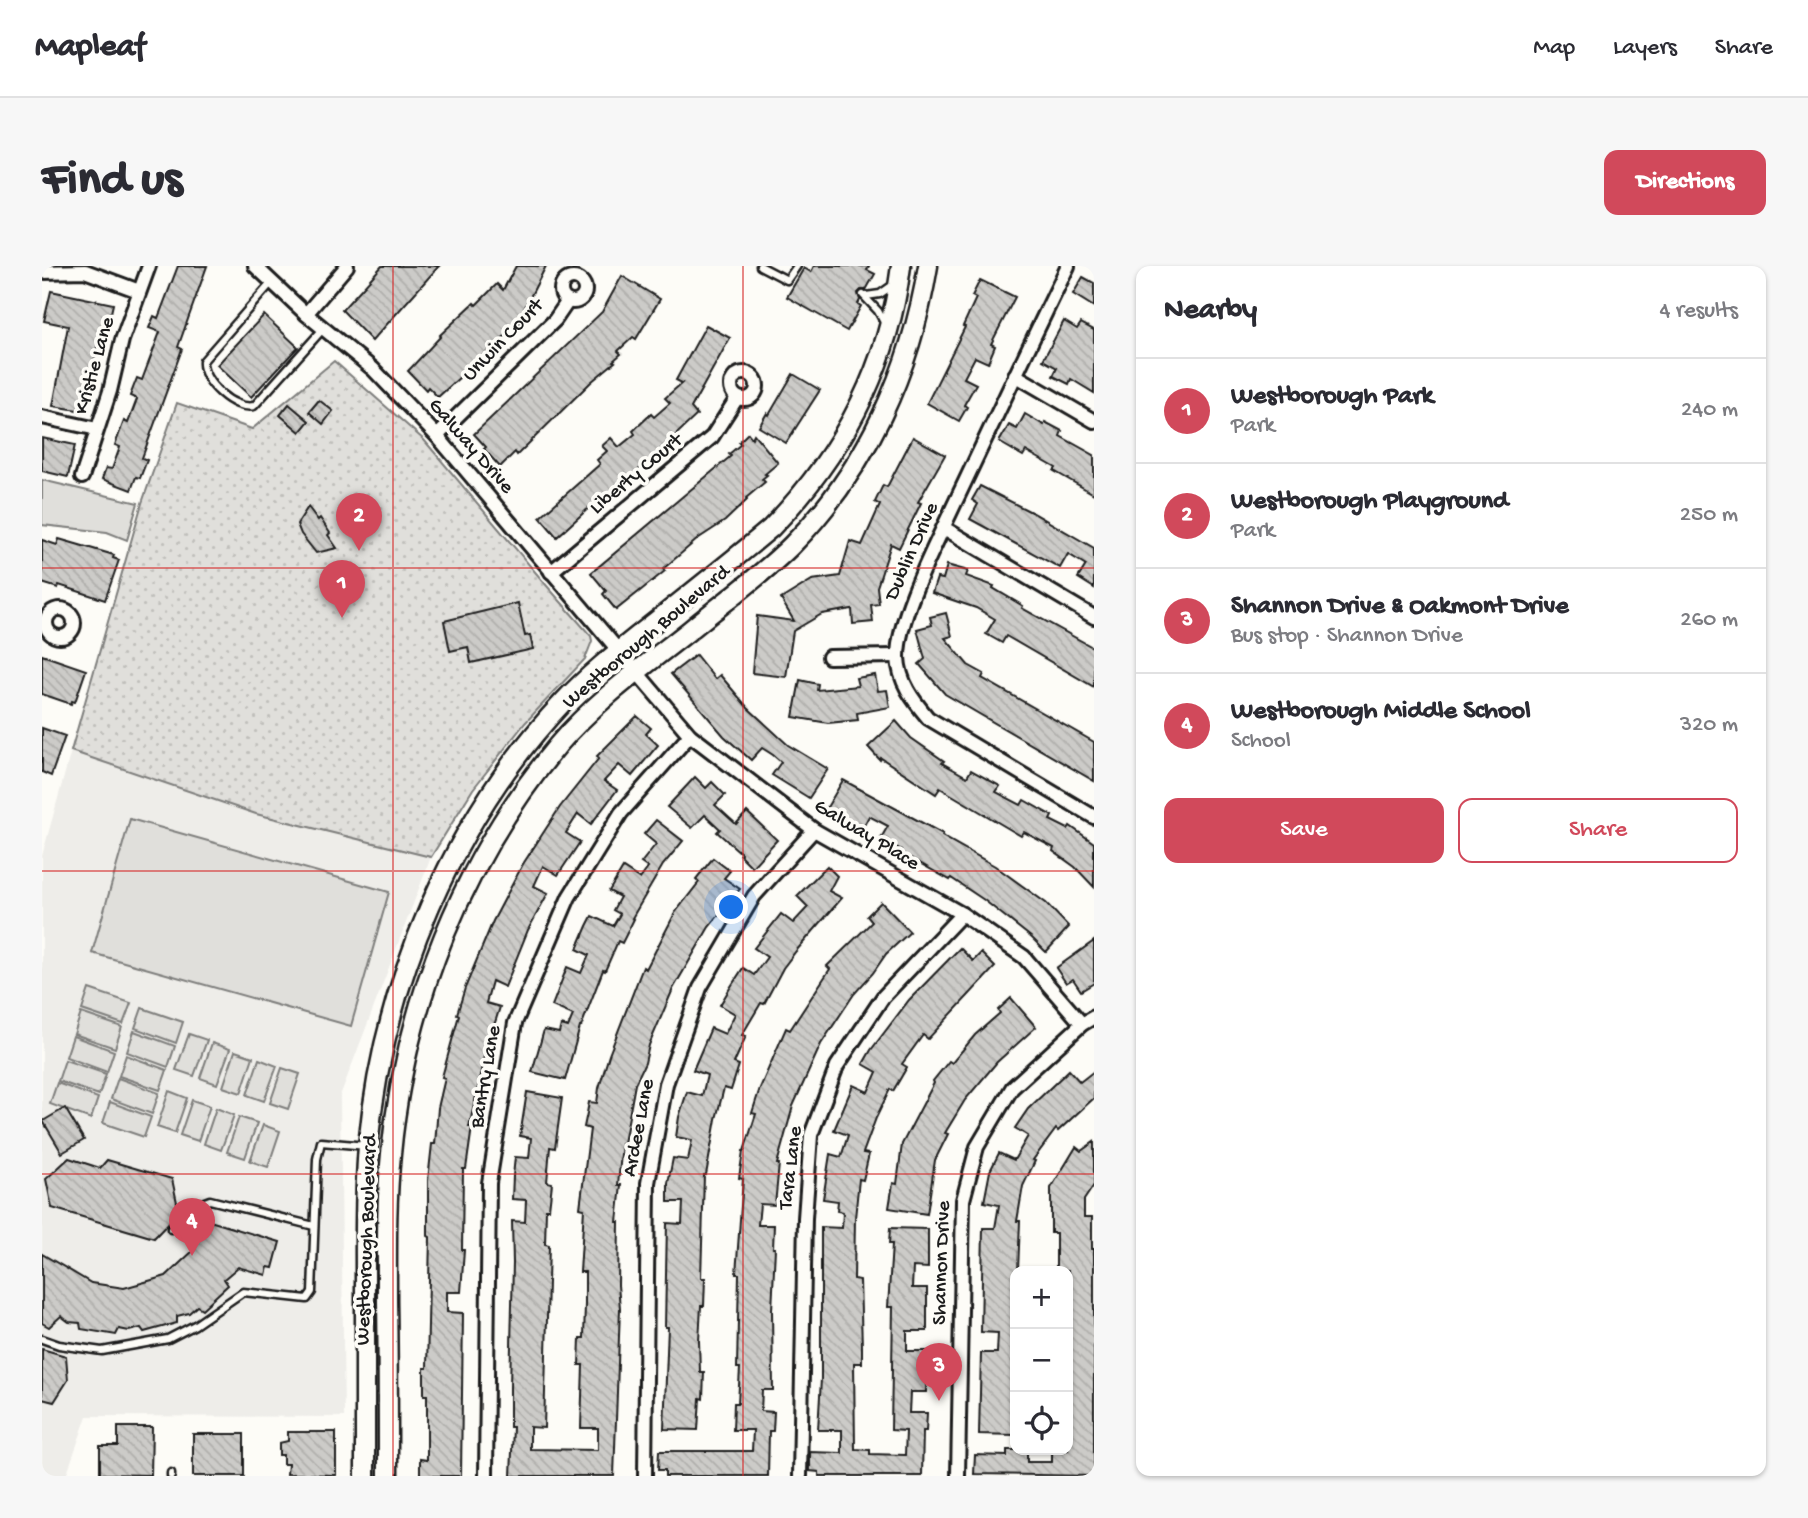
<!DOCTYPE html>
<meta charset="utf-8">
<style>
body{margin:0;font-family:"Gochi Hand",sans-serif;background:#f7f7f7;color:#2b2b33}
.controls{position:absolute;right:21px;bottom:21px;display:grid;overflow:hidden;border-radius:14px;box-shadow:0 2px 5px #0004}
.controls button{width:63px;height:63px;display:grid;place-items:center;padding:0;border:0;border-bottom:2px solid #e1e1e2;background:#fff;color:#2b2b33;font:35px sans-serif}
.you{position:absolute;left:690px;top:642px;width:24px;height:24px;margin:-18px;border:5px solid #fff;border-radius:50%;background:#1a73e8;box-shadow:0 0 0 10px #1a73e833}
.badge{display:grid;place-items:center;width:46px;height:46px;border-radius:50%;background:#d1495b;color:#fff;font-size:23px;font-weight:700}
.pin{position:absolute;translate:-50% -58px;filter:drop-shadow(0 2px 4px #0008)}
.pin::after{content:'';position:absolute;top:37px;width:24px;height:21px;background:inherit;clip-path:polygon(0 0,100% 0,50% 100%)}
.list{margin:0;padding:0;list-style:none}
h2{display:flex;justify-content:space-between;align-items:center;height:91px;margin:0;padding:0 28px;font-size:30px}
h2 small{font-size:23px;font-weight:400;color:#7c7c81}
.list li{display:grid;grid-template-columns:46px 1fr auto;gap:21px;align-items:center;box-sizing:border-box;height:105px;padding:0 28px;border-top:2px solid #e1e1e2}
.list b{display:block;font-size:26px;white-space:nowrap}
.list p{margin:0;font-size:23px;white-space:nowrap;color:#7c7c81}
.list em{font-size:23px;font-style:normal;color:#7c7c81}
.actions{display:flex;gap:14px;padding:21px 28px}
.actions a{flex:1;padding:16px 0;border:2px solid #d1495b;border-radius:14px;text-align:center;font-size:24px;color:#d1495b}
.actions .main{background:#d1495b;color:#fff}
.icon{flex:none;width:38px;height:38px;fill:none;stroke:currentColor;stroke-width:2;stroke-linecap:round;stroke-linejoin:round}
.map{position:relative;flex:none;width:1052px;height:1210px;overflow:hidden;border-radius:14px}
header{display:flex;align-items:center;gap:42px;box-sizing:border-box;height:98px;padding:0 35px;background:#fff;border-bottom:2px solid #e1e1e2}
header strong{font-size:33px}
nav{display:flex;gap:38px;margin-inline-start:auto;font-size:24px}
.intro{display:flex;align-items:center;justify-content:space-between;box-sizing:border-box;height:168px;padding:0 42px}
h1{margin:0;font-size:49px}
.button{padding:18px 32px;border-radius:14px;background:#d1495b;color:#fff;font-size:24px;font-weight:700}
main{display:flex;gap:42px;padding:0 42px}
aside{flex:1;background:#fff;border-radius:14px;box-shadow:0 2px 5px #0004}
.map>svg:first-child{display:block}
.built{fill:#eeede9}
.green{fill:#e0dfdb;stroke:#7e7e7c;stroke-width:2}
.park{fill:url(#park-dots);stroke:#7e7e7c;stroke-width:2}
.building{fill:url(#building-back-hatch);stroke:#1c1c1c;stroke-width:2}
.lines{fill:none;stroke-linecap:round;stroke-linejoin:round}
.lane-casing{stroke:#1c1c1c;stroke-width:11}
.street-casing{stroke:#1c1c1c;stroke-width:18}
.secondary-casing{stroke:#1c1c1c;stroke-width:23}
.lane{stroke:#fdfcf7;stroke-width:6}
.street{stroke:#fdfcf7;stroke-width:12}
.secondary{stroke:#fdfcf7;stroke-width:18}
.grid{fill:none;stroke:#d62828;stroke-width:2;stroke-opacity:0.55}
.labels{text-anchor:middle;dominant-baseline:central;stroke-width:7;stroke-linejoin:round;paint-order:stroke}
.street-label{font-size:21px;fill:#1c1c1c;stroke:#fdfcf7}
</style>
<header>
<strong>Mapleaf</strong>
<nav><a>Map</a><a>Layers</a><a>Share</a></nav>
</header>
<div class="intro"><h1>Find us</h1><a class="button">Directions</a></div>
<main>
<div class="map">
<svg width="1052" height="1210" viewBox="0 0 1052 1210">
<defs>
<pattern id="park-dots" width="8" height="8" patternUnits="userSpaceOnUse" patternTransform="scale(1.75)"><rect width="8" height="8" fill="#e0dfdb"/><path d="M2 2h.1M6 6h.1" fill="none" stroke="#c0bfbb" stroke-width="1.8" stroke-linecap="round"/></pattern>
<pattern id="building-back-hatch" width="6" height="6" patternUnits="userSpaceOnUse" patternTransform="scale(1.75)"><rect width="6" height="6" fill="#cccbc8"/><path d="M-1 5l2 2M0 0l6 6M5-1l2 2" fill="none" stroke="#afaeab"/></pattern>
</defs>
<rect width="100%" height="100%" fill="#fdfcf7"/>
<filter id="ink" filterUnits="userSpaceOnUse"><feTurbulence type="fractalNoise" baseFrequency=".0143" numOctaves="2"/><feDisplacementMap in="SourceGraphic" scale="14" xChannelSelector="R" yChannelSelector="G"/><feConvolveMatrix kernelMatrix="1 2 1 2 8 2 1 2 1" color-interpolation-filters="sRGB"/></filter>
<g filter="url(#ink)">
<polygon class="built" points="29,485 214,548 389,591 298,830 302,1151 45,1150 24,1210 0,1210 0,590"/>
<g class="green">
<polygon points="0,214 96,237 85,274 65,266 0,259"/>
<polygon points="88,553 347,626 309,760 50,687"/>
<polygon points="47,723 89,737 81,758 40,744"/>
<polygon points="100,742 141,756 134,777 93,762"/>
<polygon points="39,747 80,761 73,782 32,768"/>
<polygon points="92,765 133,780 126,801 85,786"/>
<polygon points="147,768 165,774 152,810 134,804"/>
<polygon points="31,770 72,785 65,806 24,791"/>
<polygon points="170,777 188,783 175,818 158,812"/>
<polygon points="193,785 211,791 199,827 181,821"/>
<polygon points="84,789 125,804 118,824 77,810"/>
<polygon points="217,793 235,800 222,835 205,829"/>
<polygon points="23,794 64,808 57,829 16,815"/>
<polygon points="240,802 258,808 246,843 228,837"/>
<polygon points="76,812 117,827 110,848 69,833"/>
<polygon points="15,817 56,832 49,853 8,838"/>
<polygon points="127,825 145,832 133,867 115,861"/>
<polygon points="150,834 168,840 156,875 138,869"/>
<polygon points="68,836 109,851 102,871 61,857"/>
<polygon points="174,842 192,849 179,884 162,878"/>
<polygon points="197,851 215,857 203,892 185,886"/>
<polygon points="221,859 238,865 226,901 208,895"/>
</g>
<polygon class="park" points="292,95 382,174 505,320 549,370 550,375 543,393 483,457 431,523 389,591 214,548 29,485 100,237 135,137 210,163"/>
<g class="building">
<polygon points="136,0 165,0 136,81 140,83 100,192 105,194 98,212 94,211 89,224 60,213 64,202 70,203 78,181 73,179 82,155 86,157 95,133 88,130 95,112 100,114 118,66 107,62 112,50 116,52"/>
<polygon points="340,0 397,0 330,75 300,44"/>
<polygon points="474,0 504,0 481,45 485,50 396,131 386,121 384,124 366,105 399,70 398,69 432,37 434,39 455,18 461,24"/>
<polygon points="772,0 827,0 825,4 833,8 824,24 819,24 816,27 818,34 816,38 819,40 805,65 745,31 762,2 769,6"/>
<polygon points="580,10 618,33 594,73 591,71 576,85 579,88 571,95 573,96 549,116 475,189 473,186 458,201 442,183 444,181 432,168 560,46"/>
<polygon points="1041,11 1052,17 1052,41 1031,28"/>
<polygon points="938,14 973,31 949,78 953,80 946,97 933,91 922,112 934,118 922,139 925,141 917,155 885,137 923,61 921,60 934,32 930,30"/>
<polygon points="9,25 71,38 64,68 58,67 42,145 11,140 26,60 2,55"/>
<polygon points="222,49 256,81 209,131 175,99"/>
<polygon points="1022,55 1035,63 1039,57 1052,64 1052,127 1029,113 1027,118 1011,110 1015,102 1001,94"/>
<polygon points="664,59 688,72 649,142 655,149 587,213 551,241 549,240 515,271 498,251 558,198 555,194 565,185 560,180 569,172 577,181 593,168 591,165 609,148 612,151 628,137 623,132 640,117 634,114"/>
<polygon points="751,108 778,124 744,177 717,161 725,147 727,149"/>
<polygon points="277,134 291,145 281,158 267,146"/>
<polygon points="247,138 267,155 258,166 238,149"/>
<polygon points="983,148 1002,159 1003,156 1020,165 1018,170 1052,189 1052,228 1012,205 1014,202 984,185 981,190 957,176 967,159 975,163"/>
<polygon points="706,167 710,172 712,168 736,197 723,208 725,209 720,213 723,216 704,232 705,234 683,255 657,272 621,303 623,305 574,344 561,328 564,325 549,307 689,190 687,188 699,178 697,176"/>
<polygon points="871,171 903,189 876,236 879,237 857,282 849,278 835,321 837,338 829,339 831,356 811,358 810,343 780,348 751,365 744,411 710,407 715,350 752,355 739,333 770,314 798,310 808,275 820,279 838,239 833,236 841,219 845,221"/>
<polygon points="0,172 33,179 26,211 0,205"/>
<polygon points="938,220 993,248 1052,282 1052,322 1036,312 1044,299 1026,288 1018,302 928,253 936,238 930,234"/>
<polygon points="266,241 276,254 278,252 288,267 286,269 295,282 274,287 259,268 255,258"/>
<polygon points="17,273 72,289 71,292 77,294 63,334 17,319 16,322 0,317 0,274 15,279"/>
<polygon points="905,299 926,305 924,310 952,320 951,322 981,340 980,342 1052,382 1052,421 964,370 960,377 944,368 953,353 934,342 890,327 895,312 901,313"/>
<polygon points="476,337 483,370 488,369 491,383 429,397 426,381 408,385 402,355"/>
<polygon points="904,347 910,370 903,372 926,399 942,408 940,412 1052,476 1052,515 903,428 877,398 883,393 875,363 890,359 888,351"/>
<polygon points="0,389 44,404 33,436 30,435 29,438 0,428"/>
<polygon points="654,389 673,413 678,409 706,442 746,479 786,503 767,532 730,509 739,496 731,489 720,482 709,494 682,470 629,408"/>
<polygon points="833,409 836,425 845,424 848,441 815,447 816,454 786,457 751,451 758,414 776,418 775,424 816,420 814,412"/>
<polygon points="595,450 609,462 604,468 616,479 590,510 577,499 562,515 575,524 549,558 536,548 524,567 538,576 516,609 501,600 492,620 506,627 486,664 463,721 450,715 444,737 458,741 439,800 441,800 427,861 430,861 424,903 421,903 420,984 422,984 419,1026 405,1026 405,1046 421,1047 419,1210 378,1210 378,1193 385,1194 385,1129 382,1129 382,1102 385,1102 388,971 386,970 386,914 390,878 393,878 396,842 403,812 400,811 417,749 415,748 423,722 451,655 481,598 518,541 557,492 555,490"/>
<polygon points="854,455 869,472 902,495 900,497 925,511 929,504 958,520 954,526 979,539 982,534 1010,550 1008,554 1026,563 1028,560 1052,577 1052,621 1033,601 1011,585 1012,582 982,566 979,570 898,522 894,528 839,492 838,494 826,481"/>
<polygon points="0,462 23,470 9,510 0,506"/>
<polygon points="653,511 664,522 670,516 683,529 673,539 694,558 705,546 735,574 710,601 698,589 699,587 675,566 678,563 663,549 650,562 625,541"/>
<polygon points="801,514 901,568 900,570 953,600 1004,637 1027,661 1004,686 990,672 942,634 909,612 908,614 858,586 859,584 839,572 846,560 827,550 820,563 784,543"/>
<polygon points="614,554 641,575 621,599 590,652 592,653 580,677 576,675 563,705 561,704 539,761 538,761 523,814 490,806 502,764 517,767 519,759 526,761 531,749 510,740 525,701 539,707 547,689 535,683 545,660 550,650 571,660 578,648 571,644 578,631 567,625 581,602 598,613 606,602 599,597 614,578 602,568"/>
<polygon points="671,592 688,605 682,612 698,623 667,661 631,723 607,779 603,797 593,818 582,877 580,877 576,919 579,919 575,956 577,956 576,1019 578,1042 572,1210 469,1210 471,1161 468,1161 468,1121 471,997 470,955 483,956 484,934 470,933 471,910 473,891 487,892 489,872 478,870 485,826 520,832 513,882 508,881 505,916 510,917 507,943 504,943 503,978 507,979 502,1162 488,1161 488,1183 556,1184 556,1162 539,1162 541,1099 537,1099 538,1072 542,1072 543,1038 543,1006 538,1006 542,943 538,942 548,863 542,861 545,847 547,836 555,837 557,822 567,789 601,701 604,703 633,647 657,616 654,613"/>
<polygon points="785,600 795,610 787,625 800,632 754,685 741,702 722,738 719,737 700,769 704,770 692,797 697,799 689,824 682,822 674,853 664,909 662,909 659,1012 663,1012 662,1040 659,1040 657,1075 658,1106 662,1106 661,1133 658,1132 656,1164 622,1163 626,1061 623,1061 625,957 640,958 641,936 626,936 626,917 631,892 646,894 650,874 634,871 637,851 645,826 660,830 665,809 651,804 669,762 683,768 693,748 678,739 688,722 701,702 712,709 725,691 712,682 739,648 751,657 766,641 755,630"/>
<polygon points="839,636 868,666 844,688 831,707 812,728 779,778 751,840 735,898 737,898 733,939 718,938 716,959 732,959 731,982 733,982 730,1044 731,1124 720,1124 719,1145 732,1146 731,1165 727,1165 726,1210 623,1210 623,1204 616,1204 617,1185 710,1185 711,1164 691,1164 692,1137 696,1137 698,1102 695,1102 697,1008 694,1008 701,913 697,912 701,885 702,885 714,848 710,847 718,822 744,762 748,764 788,703 785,700 830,656 825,650"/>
<polygon points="1052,675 1052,717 1039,725 1031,713 1024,717 1014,702"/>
<polygon points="918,682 931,695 939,687 953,701 886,773 881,769 860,798 865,801 851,825 848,823 834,852 821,887 827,888 821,914 817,913 813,952 812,1013 818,1014 820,1081 820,1097 812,1097 813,1183 828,1184 828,1188 863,1189 864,1165 849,1164 851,1041 846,1041 850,978 847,978 848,962 886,963 886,1002 871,1001 870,1022 885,1022 885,1065 865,1065 865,1085 885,1085 884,1126 868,1126 867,1147 885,1147 884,1165 881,1165 880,1210 777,1210 777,1206 768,1205 768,1186 800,1187 800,1164 776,1164 779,1113 779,961 800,962 801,946 795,945 796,935 781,933 788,888 799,891 806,869 792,864 811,819 826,826 835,806 821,798 829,784 867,734"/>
<polygon points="969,732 994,761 955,796 923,834 903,867 906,868 893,894 885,948 847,942 851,917 855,918 860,878 892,817 891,815 907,795 910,797 933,769 958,747 956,744"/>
<polygon points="1027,804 1038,816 1052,805 1052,832 1016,865 1014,863 991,894 993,895 981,920 975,955 978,955 976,1005 973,1005 972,1169 937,1168 939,1087 955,1087 956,1067 939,1066 941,962 953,962 957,939 942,936 948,905 957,887 972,894 986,870 973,862 986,843"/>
<polygon points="23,842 42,874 20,887 1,855"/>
<polygon points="1052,876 1052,919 1042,934 1042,951 1050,951 1050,983 1052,983 1052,1210 932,1208 933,1189 965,1190 965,1184 985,1184 985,1196 1010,1196 1010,1184 1026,1184 1026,1005 1014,1005 1014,967 1009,967 1009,922 1034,881 1039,885"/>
<polygon points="27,892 58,902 65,894 130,913 137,946 112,972 10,942 4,913"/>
<polygon points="161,953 238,976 231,1002 226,1001 224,1009 196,1001 182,1013 186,1019 160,1043 155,1040 147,1047 135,1050 135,1057 102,1066 99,1062 87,1065 77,1063 74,1069 39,1063 38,1057 27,1056 19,1050 7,1061 0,1057 0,988 49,1017 82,1022 124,1010 152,984"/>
<polygon points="0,1083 24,1090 26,1114 12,1136 0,1133"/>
<polygon points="76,1161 110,1161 109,1209 58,1208 58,1180 76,1180"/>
<polygon points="246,1166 294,1166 294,1209 245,1208 246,1198 241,1198 241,1189 237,1189 237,1177 246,1175"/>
<rect x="151" y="1168" width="51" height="42"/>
</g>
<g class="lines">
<g class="lane-casing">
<g id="lane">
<polyline points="718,0 745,14 755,0"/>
<path d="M230 16 161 95C159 115 192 145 212 140L281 63"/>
<polyline points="821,29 836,45 843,58"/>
<polyline points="824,30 838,28 851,19"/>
<polyline points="129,963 150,941 168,934 272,960"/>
<polyline points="0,1073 17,1079 60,1085 126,1073 153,1059 201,1026 265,1033 270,1026 275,893 279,876 325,880"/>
<polyline points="129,1210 129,1207"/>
</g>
</g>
<g class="street-casing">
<g id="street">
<polyline points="213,0 264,48 331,103 395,170 648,469 772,564 920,648 982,691 1040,758"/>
<path d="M1026 0C987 80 949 161 911 241 893 280 856 350 856 391 857 416 871 434 886 452L1052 551"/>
<polyline points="0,6 43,5 97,25"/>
<circle cx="531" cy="24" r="12"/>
<polyline points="264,48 305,0"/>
<circle cx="702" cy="120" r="13"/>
<polyline points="973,109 1052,155"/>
<polyline points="0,151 55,163"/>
<polyline points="395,170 513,54 526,35"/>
<polyline points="40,211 68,125 80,74 107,0"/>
<polyline points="902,262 1052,351"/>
<polyline points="509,306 670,171 695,132"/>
<circle cx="18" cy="357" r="14"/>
<polyline points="787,391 856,390"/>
<polyline points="444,1210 447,917 473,757 527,631 579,547 648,469"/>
<polyline points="603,1210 606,917 624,818 658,722 712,630 772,564"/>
<polyline points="758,1210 763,952 769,869 795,800 841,731 920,648"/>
<polyline points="916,1210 921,934 935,881 970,822 1040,758 1052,751"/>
</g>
</g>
<g class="secondary-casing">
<g id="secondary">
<path d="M323 1210C323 1146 323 1082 323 1018 323 972 322 926 326 880 341 718 410 553 522 435 548 407 579 383 609 359 649 327 690 295 729 262 801 188 846 103 859 0"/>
<path d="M346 1210C346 1152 346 1093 345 1035 345 986 344 937 349 888 363 738 420 595 516 479 554 434 603 400 648 364 682 336 719 310 750 279 825 203 869 104 886 0"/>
</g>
</g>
<use href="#lane" class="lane"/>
<use href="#street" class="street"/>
<use href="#secondary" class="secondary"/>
</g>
</g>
<path class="grid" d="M351 0V1210M701 0V1210M0 302H1052M0 605H1052M0 908H1052"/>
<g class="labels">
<g class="street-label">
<text transform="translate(462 75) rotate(-46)">Unwin Court</text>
<text transform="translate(54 100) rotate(-74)">Kristie Lane</text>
<text transform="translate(428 181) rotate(49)">Galway Drive</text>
<text transform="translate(595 209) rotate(-40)">Liberty Court</text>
<text transform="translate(871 286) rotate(-66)">Dublin Drive</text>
<text transform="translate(605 372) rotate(-40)">Westborough Boulevard</text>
<text transform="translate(824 570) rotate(31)">Galway Place</text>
<text transform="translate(445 811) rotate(-80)">Bantry Lane</text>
<text transform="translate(598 862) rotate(-79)">Ardee Lane</text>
<text transform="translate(750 902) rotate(-83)">Tara Lane</text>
<text transform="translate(326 974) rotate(-88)">Westborough Boulevard</text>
<text transform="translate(901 997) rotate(-88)">Shannon Drive</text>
</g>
</g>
</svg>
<div class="controls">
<button>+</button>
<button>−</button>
<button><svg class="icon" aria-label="locate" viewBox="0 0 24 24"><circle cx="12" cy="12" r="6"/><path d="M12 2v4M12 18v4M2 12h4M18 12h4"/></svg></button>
</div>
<div class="you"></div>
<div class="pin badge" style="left:300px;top:352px">1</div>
<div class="pin badge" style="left:317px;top:285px">2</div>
<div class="pin badge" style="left:897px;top:1135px">3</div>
<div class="pin badge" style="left:150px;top:990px">4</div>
</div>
<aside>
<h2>Nearby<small>4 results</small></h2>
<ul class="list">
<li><span class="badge">1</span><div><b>Westborough Park</b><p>Park</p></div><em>240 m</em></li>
<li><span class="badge">2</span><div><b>Westborough Playground</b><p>Park</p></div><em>250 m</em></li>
<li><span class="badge">3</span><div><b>Shannon Drive &amp; Oakmont Drive</b><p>Bus stop · Shannon Drive</p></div><em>260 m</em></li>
<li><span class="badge">4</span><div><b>Westborough Middle School</b><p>School</p></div><em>320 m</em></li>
</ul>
<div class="actions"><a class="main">Save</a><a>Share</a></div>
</aside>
</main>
